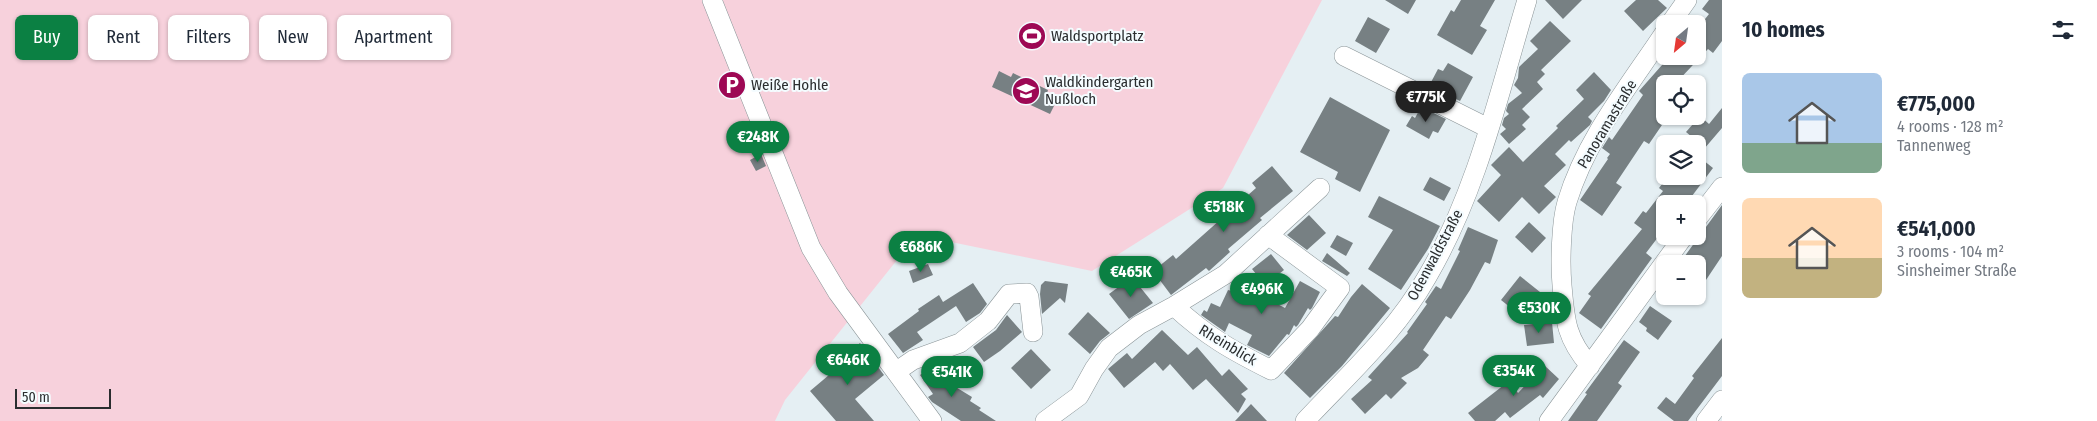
<!DOCTYPE html>
<meta charset="utf-8">
<style>
body{margin:0;font-family:"Fira Sans Condensed",sans-serif;background:#f6f6f7;color:#1f2937;height:100vh;display:flex;flex-direction:column;font-size:19px;white-space:nowrap}
*{box-sizing:border-box;margin:0}
p{font-size:16px;color:#747a83}
.icon{flex:none;width:28px;height:28px;fill:none;stroke:currentColor;stroke-width:2;stroke-linecap:round;stroke-linejoin:round}
.map{position:relative;flex:1;overflow:hidden}
.panel{display:flex;flex-direction:column;background:#fff;width:375px}
.panel>*{flex:none}
.banner{position:absolute;left:15px;top:15px;width:475px;height:45px;display:flex;gap:10px}
.needle{width:32px;rotate:209deg}
.controls{position:absolute;left:1656px;top:15px;display:grid;gap:10px}
.controls a{display:grid;place-items:center;width:50px;height:50px;border-radius:8px;background:#fff;box-shadow:0 1px 4px #0004;font-size:25px}
.scale{position:absolute;left:15px;bottom:12px;width:96px;box-sizing:border-box;padding-left:5px;border:2px solid #2a2d2f;border-top:0;font-size:14px;line-height:18px;white-space:nowrap;color:#2a2d2f;-webkit-text-stroke:4px #f4fcff;paint-order:stroke}
.price{position:absolute;translate:-50% -42px;padding:0 11px;border-radius:18px;background:#0b8043;color:#fff;font-size:16px;line-height:32px;filter:drop-shadow(0 1px 2px #0008)}
.price::after{content:'';position:absolute;left:50%;top:30px;width:15px;height:11px;margin-left:-8px;background:inherit;clip-path:polygon(0 0,100% 0,50% 100%)}
.price.selected{background:#222;color:#fff}
ul{padding:0;list-style:none}
li{display:flex;align-items:center;gap:15px;height:125px;padding:0 20px}
li span{display:grid;place-items:center;flex:none;width:140px;height:100px;border-radius:8px;color:#555}
li>.icon{margin-inline-start:auto}
span .icon{width:60px;height:60px;fill:#fffc;stroke-width:1}
li b{font-size:21px}
h2{display:flex;justify-content:space-between;align-items:center;height:60px;padding:0 20px;font-size:21px}
.chip{padding:0 18px;border-radius:8px;background:#fff;box-shadow:0 1px 4px #0004;font-size:18px;line-height:45px}
.chip.selected{background:#0b8043;color:#fff}
main{display:flex;flex:1;min-height:0}
.map>svg:first-child{display:block}
.green{fill:#f7d1dc}
.building{fill:#778083}
.lines{fill:none;stroke-linecap:round;stroke-linejoin:round}
.minor-casing{stroke:#8a9497;stroke-width:20}
.minor{stroke:#fff;stroke-width:19}
.labels{text-anchor:middle;stroke-width:4;stroke-linejoin:round;paint-order:stroke}
.poi-label{font-size:15px;fill:#2a2d2f;stroke:#f4fcff;text-anchor:start}
.street-label{font-size:15px;fill:#2a2d2f;stroke:#f4fcff}
</style>
<main>
<div class="map">
<svg width="1722" height="421" viewBox="0 0 1722 421">
<rect width="100%" height="100%" fill="#e5eff3"/>
<path class="green" d="M0 0H1322L1223 188 1092 271 917 235 785 400 775 421H0Z"/>
<path class="building" d="M1385 0H1416L1408 14Z
M1461 0H1495L1480 26 1487 30 1472 55 1437 35 1451 10 1454 12Z
M1545 0H1582L1563 19Z
M1636 0H1658L1667 8 1643 31 1624 11Z
M1709 0H1722V41L1713 53 1708 49 1675 84H1665V111L1657 121 1662 125 1649 144 1644 141 1616 183 1622 187 1602 216 1580 200 1608 159 1607 158 1610 154 1602 148 1609 137 1612 140 1643 95 1639 91 1670 56H1698V28L1709 14 1702 9Z
M1368 17 1390 29 1376 53 1355 41Z
M1550 21 1571 41 1541 70 1545 74 1537 82 1543 89 1522 109 1530 117 1522 125 1526 129 1509 144 1500 134 1506 129 1502 125 1504 118 1509 114 1506 111 1508 104 1522 93 1514 85 1518 78 1519 67 1538 49 1530 41Z
M1448 63 1473 77 1460 101 1429 86 1438 69 1443 71Z
M999 71 1011 77 1013 73 1048 90 1047 93 1058 98 1050 114 992 87Z
M1594 72 1611 90 1604 101 1588 117 1592 121 1590 125 1571 142 1569 140 1555 154 1566 165 1544 186 1556 197 1539 214 1522 197 1499 222 1477 201 1501 175 1491 165 1509 147 1523 162 1558 128 1556 126 1584 99 1576 90Z
M1330 97 1390 130 1360 192 1335 179 1338 172 1300 152Z
M1421 107 1446 119 1438 133 1433 131 1429 139 1406 126 1412 116 1415 118Z
M1722 108V128L1698 156V142L1686 132 1700 116 1709 124Z
M761 154 766 166 756 171 750 160Z
M1698 156 1713 168 1686 204H1665V228L1646 253 1652 258 1601 329 1579 313 1591 296 1588 294 1642 229 1634 223 1643 211 1646 213 1663 191 1659 188 1668 176H1698Z
M1272 166 1293 191 1260 218 1262 220 1228 249 1230 252 1209 271 1206 268 1171 295 1153 271 1173 255 1176 259 1256 188 1252 183Z
M1430 177 1451 188 1444 201 1423 190Z
M1379 196 1440 226 1428 249 1401 290 1368 269 1393 230 1368 217Z
M1722 205V256L1698 292V264H1679Z
M1309 215 1326 233 1307 250 1287 235Z
M1529 222 1546 238 1532 253 1515 237Z
M1468 227 1498 240 1490 264 1485 262 1470 290 1451 319 1446 316 1423 350 1429 355 1418 368 1401 378 1407 383 1391 399 1386 394 1365 414 1351 399 1372 380 1368 377 1408 333 1407 332 1427 304 1425 302 1436 286 1441 289 1460 251 1458 250Z
M1337 235 1353 243 1346 256 1330 247Z
M1327 253 1350 273 1347 276 1322 261Z
M1271 254 1284 270 1265 285 1252 269Z
M928 264 933 275 913 283 909 271Z
M1520 276 1540 292 1521 316 1501 300Z
M1132 277 1153 303 1129 319 1109 294Z
M1045 281 1068 284 1065 303 1060 298 1042 314 1040 294 1041 285Z
M1300 281 1320 292 1312 308 1310 310 1308 308 1298 325 1296 327 1294 325 1289 335 1287 334 1269 356 1247 345 1252 335 1229 323 1225 332 1201 315 1204 310 1207 312 1211 303 1220 307 1228 290 1232 291 1237 282 1285 308Z
M973 283 987 304 980 313 966 322 956 306 917 332 923 340 903 353 888 334 919 311 918 309 939 295 943 302Z
M1362 284 1390 308 1342 366 1310 398 1284 373 1335 316 1338 317 1351 297Z
M1650 306 1672 321 1658 340 1646 331 1647 328 1639 322Z
M1088 312 1110 333 1100 341 1090 354 1068 334Z
M1007 315 1022 332 1000 351 984 362 973 347 996 330Z
M1552 322 1554 343 1527 346 1524 325Z
M1162 330 1188 355 1197 347 1222 376 1229 369 1248 389 1241 394 1246 399 1238 413 1206 379 1193 390 1170 364 1163 371 1155 362 1124 388 1108 369 1127 353 1132 359Z
M1722 338V376L1688 421H1674L1657 408 1666 397 1675 404 1694 378 1692 376Z
M1624 340 1640 352 1618 383 1622 386 1597 421H1568L1587 394 1585 393Z
M860 343 884 375 855 399 874 421H836L810 391 842 364 839 361Z
M1031 349 1051 370 1031 389 1011 368Z
M936 364 949 383 972 397 970 401 981 408 979 410 996 421H961L932 402 928 397 933 394 920 375Z
M1544 365 1559 379 1543 398 1540 395 1510 418 1505 412 1495 421H1475L1468 413 1509 381 1518 393Z
M1251 404 1267 421H1235Z"/>
<g class="lines">
<defs>
<path id="minor" d="M712 0 811 248 838 293 932 421
M1670 24 1687 0
M1344 56 1488 128
M1698 218 1722 187
M1174 306C1206 336 1233 351 1271 370L1310 329 1340 288 1268 235
M1590 366C1566 338 1565 321 1562 285 1560 264 1561 222 1567 202 1586 139 1629 86 1665 32
M897 371 913 360 960 343 988 321 1009 294 1027 293 1029 297 1033 332
M1045 421 1079 396 1094 369 1109 348 1139 325 1174 306 1226 274 1320 188
M1305 421C1348 375 1396 332 1427 277 1477 192 1499 93 1527 0
M1549 421 1684 236
M1706 421 1722 400"/>
</defs>
<use href="#minor" class="minor-casing"/>
<use href="#minor" class="minor"/>
</g>
<defs>
<symbol id="stadium-disc" viewBox="-11 -11 22 22"><circle r="9.5" fill="#9d0854" stroke="#f4fcff"/><path d="M0-5a6.5 5 0 1 0 0 10a6.5 5 0 1 0 0-10ZM-3.5-1.8h7v3.6h-7Z" fill="#fff"/></symbol>
<symbol id="parking-disc" viewBox="-11 -11 22 22"><circle r="9.5" fill="#9d0854" stroke="#f4fcff"/><path d="M-3.5-5.5H1a3.5 3.5 0 0 1 0 7H-1V5.5H-3.5ZM-1-3.4V-.6H.8a1.4 1.4 0 0 0 0-2.8Z" fill="#fff"/></symbol>
<symbol id="school-disc" viewBox="-11 -11 22 22"><circle r="9.5" fill="#9d0854" stroke="#f4fcff"/><path d="M0-5L7-2L0 1L-7-2ZM-4 1L0 2.5L4 1V4Q0 6-4 4Z" fill="#fff"/></symbol>
</defs>
<g fill-rule="evenodd">
<use href="#stadium-disc" x="1016" y="20" width="32" height="32"/>
<use href="#parking-disc" x="716" y="69" width="32" height="32"/>
<use href="#school-disc" x="1010" y="75" width="32" height="32"/>
</g>
<g class="labels">
<g class="poi-label">
<text x="1051" y="41">Waldsportplatz</text>
<text x="1045" y="87">Waldkindergarten<tspan x="1045" dy="17">Nußloch</tspan></text>
<text x="751" y="90">Weiße Hohle</text>
</g>
<g class="street-label">
<text transform="translate(1607 124) rotate(-59)" y="5">Panoramastraße</text>
<text transform="translate(1435 255) rotate(-62)" y="5">Odenwaldstraße</text>
<text transform="translate(1228 345) rotate(31)" y="5">Rheinblick</text>
</g>
</g>
</svg>
<div class="controls">
<a><svg class="needle" viewBox="-14 -14 28 28"><path d="M0-13l5 13h-10z" fill="#e53935"/><path d="M0 13l5-13h-10z" fill="#747a83"/></svg></a>
<a><svg class="icon" aria-label="locate" viewBox="0 0 24 24"><circle cx="12" cy="12" r="6"/><path d="M12 2v4M12 18v4M2 12h4M18 12h4"/></svg></a>
<a><svg class="icon" aria-label="layers" viewBox="0 0 24 24"><path d="M12 4l9 5-9 5-9-5zM3 14l9 5 9-5"/></svg></a>
<a>+</a>
<a>−</a>
</div>
<div class="scale">50 m</div>
<b class="price selected" style="left:1426px;top:123px">€775K</b>
<b class="price" style="left:758px;top:163px">€248K</b>
<b class="price" style="left:1224px;top:233px">€518K</b>
<b class="price" style="left:921px;top:273px">€686K</b>
<b class="price" style="left:1131px;top:298px">€465K</b>
<b class="price" style="left:1262px;top:315px">€496K</b>
<b class="price" style="left:1539px;top:334px">€530K</b>
<b class="price" style="left:848px;top:386px">€646K</b>
<b class="price" style="left:1514px;top:397px">€354K</b>
<b class="price" style="left:952px;top:398px">€541K</b>
<div class="banner">
<a class="chip selected">Buy</a>
<a class="chip">Rent</a>
<a class="chip">Filters</a>
<a class="chip">New</a>
<a class="chip">Apartment</a>
</div>
</div>
<section class="panel">
<h2>10 homes<svg class="icon" aria-label="filters" viewBox="0 0 24 24"><path d="M4 7h16M4 17h16"/><circle cx="9" cy="7" r="2"/><circle cx="15" cy="17" r="2"/></svg></h2>
<ul>
<li><span style="background:linear-gradient(#a9c7e8 70%,#7fa58c 0)"><svg class="icon" aria-label="home" viewBox="0 0 24 24"><path d="M3 11l9-7 9 7M6 9v11h12V9"/></svg></span><div><b>€775,000</b><p>4 rooms · 128 m²</p><p>Tannenweg</p></div></li>
<li><span style="background:linear-gradient(#ffd9b3 60%,#c2b280 0)"><svg class="icon" aria-label="home" viewBox="0 0 24 24"><path d="M3 11l9-7 9 7M6 9v11h12V9"/></svg></span><div><b>€541,000</b><p>3 rooms · 104 m²</p><p>Sinsheimer Straße</p></div></li>
</ul>
</section>
</main>
